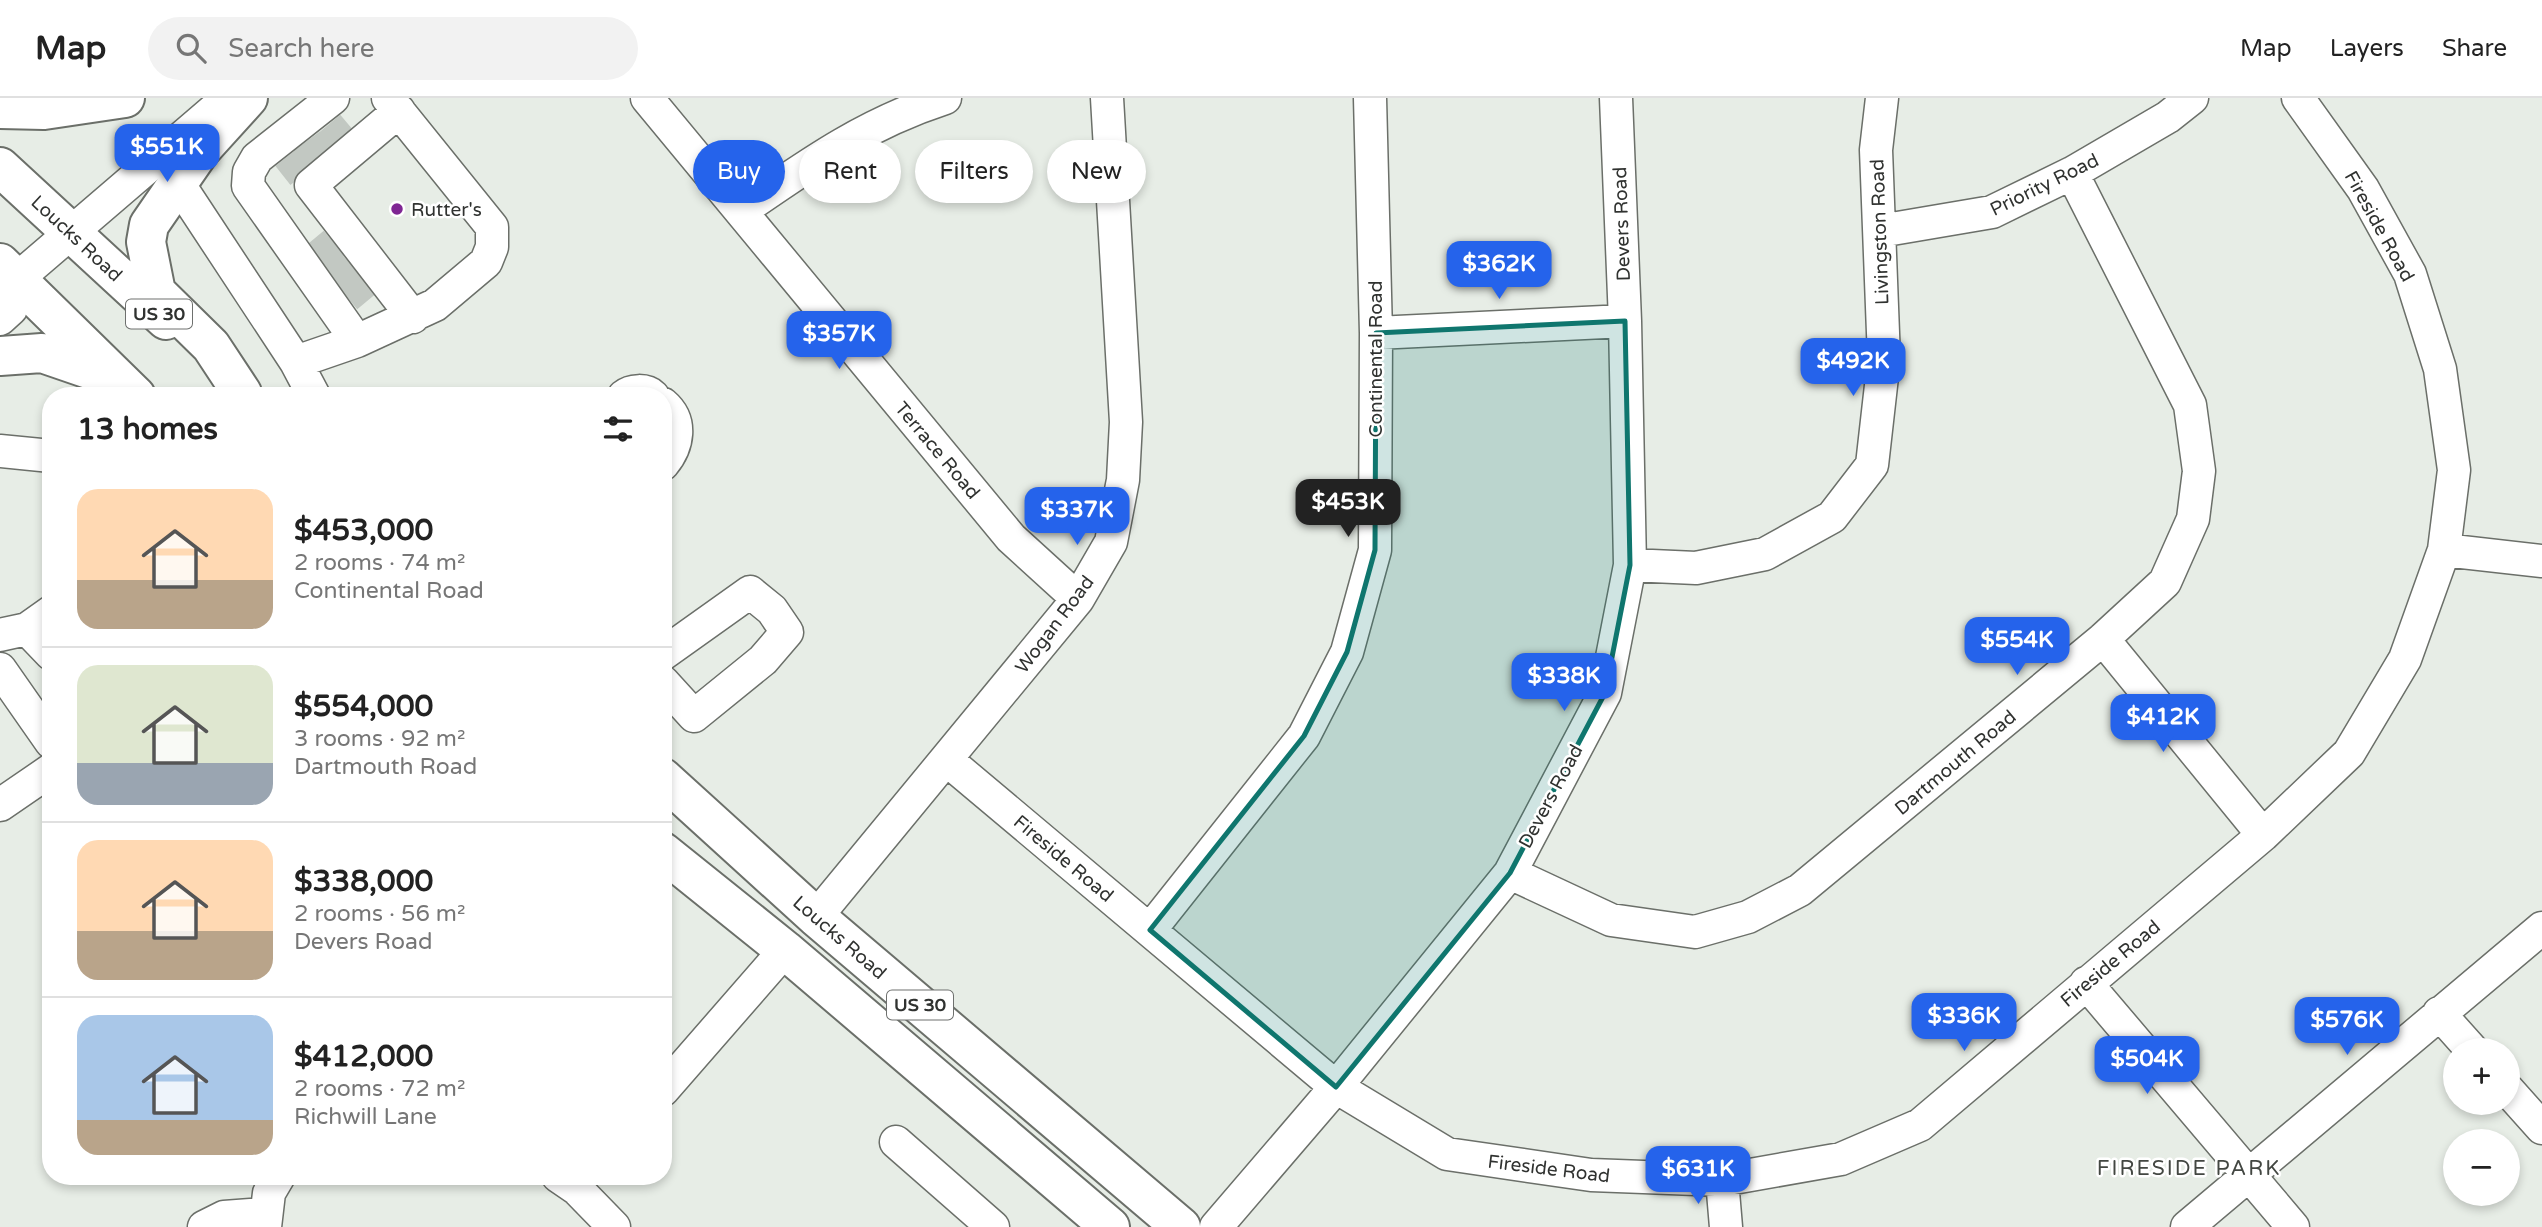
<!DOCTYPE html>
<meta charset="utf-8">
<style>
body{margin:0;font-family:"Varela Round",sans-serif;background:#f2f2f2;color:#222;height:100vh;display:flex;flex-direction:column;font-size:26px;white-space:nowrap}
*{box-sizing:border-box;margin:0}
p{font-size:23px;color:#767676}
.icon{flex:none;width:38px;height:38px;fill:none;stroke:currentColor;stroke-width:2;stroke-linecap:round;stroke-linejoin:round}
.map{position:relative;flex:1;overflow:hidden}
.drawer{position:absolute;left:42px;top:289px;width:630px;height:798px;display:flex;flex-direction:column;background:#fff;border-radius:28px;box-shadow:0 4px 10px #0003}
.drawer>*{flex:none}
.banner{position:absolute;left:693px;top:42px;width:665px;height:63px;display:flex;gap:14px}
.controls{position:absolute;left:2443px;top:940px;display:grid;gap:14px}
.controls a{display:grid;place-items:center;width:77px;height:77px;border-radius:50%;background:#fff;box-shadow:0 4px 10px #0003;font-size:35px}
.price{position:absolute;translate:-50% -60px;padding:0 16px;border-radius:14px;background:#2563eb;color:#fff;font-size:23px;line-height:46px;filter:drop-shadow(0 2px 4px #0008)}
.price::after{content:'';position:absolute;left:50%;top:42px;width:21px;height:16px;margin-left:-10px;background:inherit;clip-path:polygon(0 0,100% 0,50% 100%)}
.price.on{background:#222;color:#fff}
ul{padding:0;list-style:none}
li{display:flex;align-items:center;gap:21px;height:175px;padding:0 35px}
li+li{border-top:2px solid #e0e0e0}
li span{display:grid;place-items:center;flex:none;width:196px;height:140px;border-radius:21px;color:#555}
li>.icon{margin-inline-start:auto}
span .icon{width:84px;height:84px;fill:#fffc;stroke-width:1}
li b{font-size:30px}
h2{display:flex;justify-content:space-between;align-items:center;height:84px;padding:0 35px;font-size:30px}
.tag{padding:0 24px;border-radius:32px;background:#fff;box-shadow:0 4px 10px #0003;font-size:24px;line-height:63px}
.tag.on{background:#2563eb;color:#fff}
header{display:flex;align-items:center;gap:42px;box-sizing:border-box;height:98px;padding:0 35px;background:#fff;border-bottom:2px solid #e0e0e0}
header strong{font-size:33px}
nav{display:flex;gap:38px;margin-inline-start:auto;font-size:24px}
.search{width:490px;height:63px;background:#f2f2f2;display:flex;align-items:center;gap:18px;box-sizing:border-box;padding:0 24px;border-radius:38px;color:#767676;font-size:26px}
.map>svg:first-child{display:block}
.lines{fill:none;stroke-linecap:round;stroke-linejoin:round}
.minor-tunnel{stroke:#c2c8c2;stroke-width:32;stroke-dasharray:32 16;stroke-linecap:butt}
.minor-casing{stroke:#6b6f69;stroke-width:35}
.highway-casing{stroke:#6b6f69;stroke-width:42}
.minor{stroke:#fff;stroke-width:32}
.highway{stroke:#fff;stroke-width:38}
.marked{fill:#0f766e;fill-opacity:0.2;stroke:#0f766e;stroke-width:5;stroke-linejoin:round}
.poi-dot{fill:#7f2693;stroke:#fff;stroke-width:2.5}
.labels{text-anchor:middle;stroke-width:5;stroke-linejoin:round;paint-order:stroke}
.shield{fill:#fff;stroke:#6e706e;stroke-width:2}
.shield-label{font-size:18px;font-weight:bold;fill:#303230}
.street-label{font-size:19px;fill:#303230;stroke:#fff}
.poi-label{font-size:19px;fill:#303230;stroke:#fff;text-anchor:start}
.neighbourhood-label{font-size:21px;letter-spacing:2px;fill:#434742;stroke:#fff}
</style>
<header>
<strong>Map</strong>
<div class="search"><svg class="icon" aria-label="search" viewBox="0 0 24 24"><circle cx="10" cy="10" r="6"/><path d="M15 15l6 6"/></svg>Search here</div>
<nav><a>Map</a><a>Layers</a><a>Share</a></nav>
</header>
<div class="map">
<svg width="2542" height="1129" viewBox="0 0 2542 1129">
<rect width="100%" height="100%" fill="#e7ede6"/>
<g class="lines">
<path class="minor-tunnel" d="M328 27 349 52
M307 43 322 63
M288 58 303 77
M316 160 334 145
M333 181 350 165
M347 199 365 184"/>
<defs>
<path id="minor" d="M333 0 257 60 249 74 248 88 357 243
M647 0 1011 440 1078 501
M399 13 311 87 413 219
M178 85 296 264 314 298
M741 113C809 66 865 26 945 0
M1880 133 1992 114 2072 75 2168 19 2192 0
M0 183 17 181 228 0
M0 221 11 211 17 181
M1376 235 1625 223
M296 264 357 243 435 207 486 164 492 149V129L388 0
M624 298C631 292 646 291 653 298
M663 306C683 323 678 348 663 366
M0 353 51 358
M2444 452 2542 463
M1630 467 1696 470 1765 456 1832 419 1872 367 1884 261 1876 52 1882 0
M27 531 51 514
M0 537 27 531 51 556
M2103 541 2263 737
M663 556 750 494 772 512 787 534 763 562 694 618 663 584
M0 571 51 644
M947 662 1336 989 1447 1056 1591 1077 1722 1082 1841 1061 1920 1027 2263 737 2349 655 2405 561 2444 452 2454 372 2440 271 2410 176 2363 91 2298 0
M0 707 51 672
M1510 775 1611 822 1695 834 1748 819 1800 792 2103 541 2165 484 2193 421 2199 373 2190 307 2072 75
M816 819 1078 501 1111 444 1123 382 1126 324 1107 0
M1150 832 1304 638 1347 554 1375 452 1376 235 1370 0
M2086 885 2293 1129
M2439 915 2472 952
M663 992 785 852
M2508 992 2542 1030
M896 1044 993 1129
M558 1078 577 1091 614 1129
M1722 1082 1726 1129
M204 1129 224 1119 265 1116
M265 1129 269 1095 279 1078
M1216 1129 1336 989 1510 775 1605 595 1630 467 1625 223 1616 0
M2187 1129 2542 830"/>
<path id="highway" d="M0 11 44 12 125 0
M0 69 166 222
M0 165 136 298
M0 258 42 255 106 277
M242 295 211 248 156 194 146 144 149 127 200 53 248 0
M663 680 816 819 1181 1129
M663 754 785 852 1110 1129"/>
</defs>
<use href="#minor" class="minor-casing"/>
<use href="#highway" class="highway-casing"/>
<use href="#minor" class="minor"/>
<use href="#highway" class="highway"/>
</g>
<path class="marked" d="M1625 223 1630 467 1605 595 1510 775 1336 989 1150 832 1304 638 1347 554 1375 452 1376 235Z"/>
<circle class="poi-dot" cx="397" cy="111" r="7"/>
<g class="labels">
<g class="shield">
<rect x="126" y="201.5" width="66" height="29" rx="5"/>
<rect x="887" y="892.5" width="66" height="29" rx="5"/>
</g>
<g class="shield-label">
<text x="159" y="222">US 30</text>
<text x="920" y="913">US 30</text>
</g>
<g class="street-label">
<text transform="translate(2044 86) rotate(-26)" y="7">Priority Road</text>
<text transform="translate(1621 126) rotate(-92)" y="7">Devers Road</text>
<text transform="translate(2380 128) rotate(61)" y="7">Fireside Road</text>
<text transform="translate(1879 134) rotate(-92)" y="7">Livingston Road</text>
<text transform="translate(77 140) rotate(43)" y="7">Loucks Road</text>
<text transform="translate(1375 261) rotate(-90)" y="7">Continental Road</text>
<text transform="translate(938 352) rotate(50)" y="7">Terrace Road</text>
<text transform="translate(1054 526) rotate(-53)" y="7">Wogan Road</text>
<text transform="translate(1955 664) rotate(-40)" y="7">Dartmouth Road</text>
<text transform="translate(1550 698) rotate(-62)" y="7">Devers Road</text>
<text transform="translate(1064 760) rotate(40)" y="7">Fireside Road</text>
<text transform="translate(840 839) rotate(41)" y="7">Loucks Road</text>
<text transform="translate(2110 865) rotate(-40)" y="7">Fireside Road</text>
<text transform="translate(1549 1070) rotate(7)" y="7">Fireside Road</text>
</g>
<g class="poi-label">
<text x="411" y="118">Rutter's</text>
</g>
<g class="neighbourhood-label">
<text x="2189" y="1077">FIRESIDE PARK</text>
</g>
</g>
</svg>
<div class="controls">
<a>+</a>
<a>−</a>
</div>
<b class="price" style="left:167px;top:86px">$551K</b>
<b class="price" style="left:1499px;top:203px">$362K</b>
<b class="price" style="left:839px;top:273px">$357K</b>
<b class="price" style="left:1853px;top:300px">$492K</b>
<b class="price on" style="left:1348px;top:441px">$453K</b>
<b class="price" style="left:1077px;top:449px">$337K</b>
<b class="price" style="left:2017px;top:579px">$554K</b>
<b class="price" style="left:1564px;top:615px">$338K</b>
<b class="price" style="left:2163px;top:656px">$412K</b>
<b class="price" style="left:1964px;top:955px">$336K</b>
<b class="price" style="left:2347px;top:959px">$576K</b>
<b class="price" style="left:2147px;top:998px">$504K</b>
<b class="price" style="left:1698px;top:1108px">$631K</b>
<div class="banner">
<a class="tag on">Buy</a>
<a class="tag">Rent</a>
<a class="tag">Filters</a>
<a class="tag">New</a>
</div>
<section class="drawer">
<h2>13 homes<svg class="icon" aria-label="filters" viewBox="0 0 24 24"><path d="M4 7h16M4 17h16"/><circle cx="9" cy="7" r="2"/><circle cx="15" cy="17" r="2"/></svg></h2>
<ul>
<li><span style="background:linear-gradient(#ffd9b3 65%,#b9a48a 0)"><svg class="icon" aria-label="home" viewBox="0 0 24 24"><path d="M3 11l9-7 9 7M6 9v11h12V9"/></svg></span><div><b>$453,000</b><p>2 rooms · 74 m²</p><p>Continental Road</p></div></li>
<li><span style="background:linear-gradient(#dfe7d0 70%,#9aa5b1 0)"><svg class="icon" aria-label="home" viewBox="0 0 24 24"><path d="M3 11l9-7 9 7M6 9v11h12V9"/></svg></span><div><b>$554,000</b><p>3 rooms · 92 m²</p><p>Dartmouth Road</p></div></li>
<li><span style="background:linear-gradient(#ffd9b3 65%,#b9a48a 0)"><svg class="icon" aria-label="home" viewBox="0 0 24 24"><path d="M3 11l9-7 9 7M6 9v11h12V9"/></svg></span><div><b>$338,000</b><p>2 rooms · 56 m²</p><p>Devers Road</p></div></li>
<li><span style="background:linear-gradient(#a9c7e8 75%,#b9a48a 0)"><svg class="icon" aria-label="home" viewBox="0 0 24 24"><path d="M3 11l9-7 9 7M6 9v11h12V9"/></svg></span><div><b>$412,000</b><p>2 rooms · 72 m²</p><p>Richwill Lane</p></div></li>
</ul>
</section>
</div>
